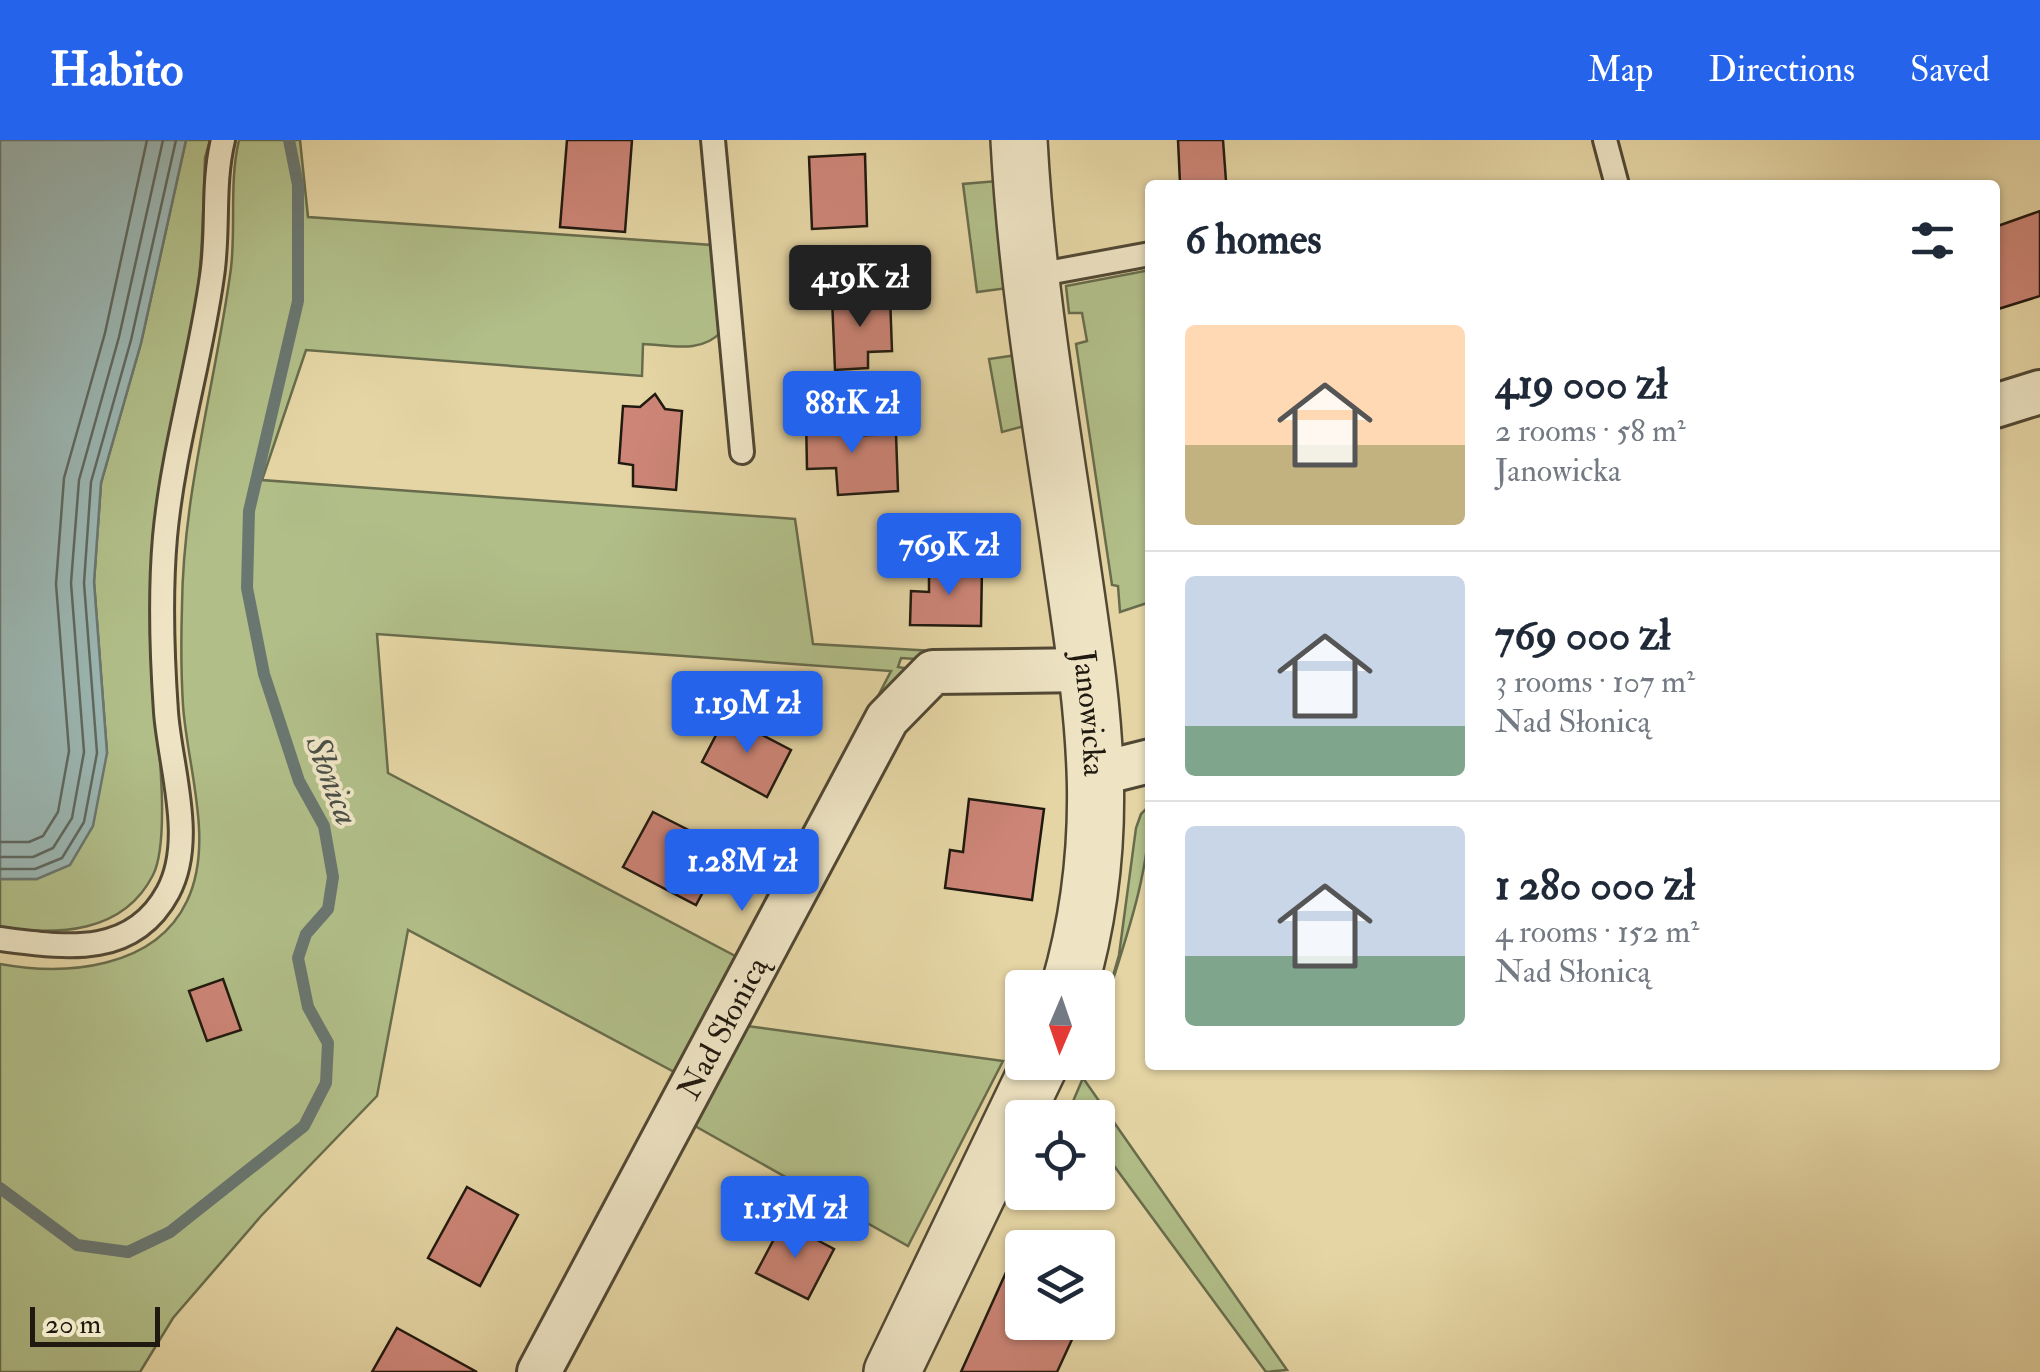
<!DOCTYPE html>
<meta charset="utf-8">
<style>
body{margin:0;font-family:"IM FELL Double Pica",serif;background:#f2f2f3;color:#1f2937;height:100vh;display:flex;flex-direction:column;font-size:38px;white-space:nowrap}
*{box-sizing:border-box;margin:0}
p{font-size:32px;color:#747a83}
.icon{flex:none;width:55px;height:55px;fill:none;stroke:currentColor;stroke-width:2;stroke-linecap:round;stroke-linejoin:round}
.map{position:relative;flex:1;overflow:hidden}
.panel{position:absolute;left:1145px;top:40px;width:855px;height:890px;display:flex;flex-direction:column;background:#fff;border-radius:10px;box-shadow:0 2px 8px #0004}
.panel>*{flex:none}
.needle{width:65px;rotate:182deg}
.buttons{position:absolute;left:1005px;top:830px;display:grid;gap:20px}
.buttons a{display:grid;place-items:center;width:110px;height:110px;border-radius:10px;background:#fff;box-shadow:0 2px 8px #0004;font-size:50px}
.scale{position:absolute;left:30px;bottom:25px;width:130px;box-sizing:border-box;padding-left:10px;border:5px solid #20190f;border-top:0;font-size:28px;line-height:35px;white-space:nowrap;color:#20190f;-webkit-text-stroke:8px #eee4c4;paint-order:stroke}
.price{position:absolute;translate:-50% -85px;padding:0 22px;border-radius:10px;background:#2563eb;color:#fff;font-size:32px;line-height:65px;filter:drop-shadow(0 2px 5px #0008)}
.price::after{content:'';position:absolute;left:50%;top:60px;width:30px;height:22px;margin-left:-15px;background:inherit;clip-path:polygon(0 0,100% 0,50% 100%)}
.price.current{background:#222;color:#fff}
ul{padding:0;list-style:none}
li{display:flex;align-items:center;gap:30px;height:250px;padding:0 40px}
li+li{border-top:2px solid #e0e1e3}
li span{display:grid;place-items:center;flex:none;width:280px;height:200px;border-radius:10px;color:#555}
li>.icon{margin-inline-start:auto}
span .icon{width:120px;height:120px;fill:#fffc;stroke-width:1}
li b{font-size:42px}
h2{display:flex;justify-content:space-between;align-items:center;height:120px;padding:0 40px;font-size:42px}
header{display:flex;align-items:center;gap:60px;box-sizing:border-box;height:140px;padding:0 50px;background:#2563eb;color:#fff}
header strong{font-size:48px}
nav{display:flex;gap:55px;margin-inline-start:auto;font-size:35px}
.map>svg:first-child{display:block}
.green{fill:#b1be88;stroke:#686c4c;stroke-width:2.5}
.water{fill:#9bb6b2;stroke:#6a7771;stroke-width:2.5}
.lines{fill:none;stroke-linecap:round;stroke-linejoin:round}
.shore{stroke:#5e6860;stroke-width:2.5}
.stream{stroke:#6a7771;stroke-width:12}
.building{fill:#cd8577;stroke:#20190f;stroke-width:2.5}
.service-casing{stroke:#514834;stroke-width:28}
.minor-casing{stroke:#514834;stroke-width:48}
.tertiary-casing{stroke:#514834;stroke-width:60}
.service{stroke:#eee4c4;stroke-width:22}
.minor{stroke:#eee4c4;stroke-width:42}
.tertiary{stroke:#eee4c4;stroke-width:55}
.labels{text-anchor:middle;stroke-width:8;stroke-linejoin:round;paint-order:stroke}
.street-label{font-size:32px;fill:#20190f;stroke:#eee4c4}
.water-label{font-size:35px;font-style:italic;fill:#4b5048;stroke:#eee4c4}
</style>
<header>
<strong>Habito</strong>
<nav><a>Map</a><a>Directions</a><a>Saved</a></nav>
</header>
<div class="map">
<svg width="2040" height="1232" viewBox="0 0 2040 1232">
<rect width="100%" height="100%" fill="#e5d5a4"/>
<filter id="stains"><feTurbulence type="fractalNoise" baseFrequency=".002" numOctaves="4"/><feColorMatrix values="0 0 0 0 .2 0 0 0 0 .09 0 0 0 0 .02 0 0 0 .5 -.17"/></filter>
<radialGradient id="worn" r=".72"><stop offset=".6" stop-color="#630" stop-opacity="0"/><stop offset="1" stop-color="#630" stop-opacity=".3"/></radialGradient>
<path class="green" d="M186 0H210L205 18C203 79 202 139 191 200 173 297 151 386 150 485 150 541 175 692 153 735 123 794 58 795 0 788V739H37L107 613 94 442 101 343 141 203Z
M239 0H300L308 77 712 105 721 192C701 214 670 205 643 204L642 236 306 210 262 340 795 379 813 504 1041 517 949 521 901 518 898 527 923 531 852 606 891 531 377 494 388 633 739 818 525 1232H517L676 933 408 790 377 956 261 1076 173 1178 140 1232H0V824C66 836 155 829 187 761 215 702 187 627 183 565 181 533 181 499 182 466 183 352 216 241 231 128 236 86 229 42 239 0Z
M997 41 1008 148 977 152 963 44Z
M1150 130V462L1120 472 1118 446 1112 445 1076 204 1087 201 1082 173H1069L1066 146Z
M1017 215 1028 285 1002 292 989 219Z
M1150 665C1150 741 1119 816 1098 888L1119 815 1136 688 1141 674Z
M747 886 1003 921 908 1106 695 986Z
M1082 923H1087L1083 938 1287 1230 1266 1232 1098 1004V978L1078 977 1075 974 1072 977H1059L1071 966 1083 938 1078 933Z"/>
<path class="water" d="M0 0H186L141 203 101 343 94 442 107 613 93 686 70 725 37 739H0Z"/>
<g class="lines">
<path class="shore" d="M0 702H29L43 696 58 672 69 611 56 444 64 338 105 193 147 0
M0 717H33L53 708 72 678 84 612 71 443 79 340 119 197 163 0
M0 729H35L62 718 84 682 97 613 84 443 91 342 131 200 176 0"/>
<path class="stream" d="M0 1048 77 1105 128 1112 170 1092 304 986 326 943 328 903 308 867 298 818 306 794 328 769 333 737 324 686 299 641 264 534 247 448 249 371 298 161V45L289 0"/>
</g>
<path class="building" d="M567 0H632L625 92 560 87Z
M1178 0H1223L1226 41 1180 43Z
M865 14 867 86 812 89 809 17Z
M2040 71V156L1995 170V87Z
M890 156 892 211 868 212V228L835 230 832 158Z
M655 254 665 269 682 271 676 350 633 346V325L619 323 623 266 640 267Z
M844 276 846 296 896 294 898 351 838 355 836 328 807 329 806 277Z
M929 427H982L981 486 910 485 911 451 929 452Z
M726 576 791 610 767 657 702 622Z
M969 659 1044 669 1032 760 945 748 950 710 963 712Z
M653 672 726 709 696 765 623 727Z
M223 839 241 890 207 901 189 851Z
M467 1047 518 1075 480 1146 428 1118Z
M783 1082 834 1109 808 1159 756 1133Z
M1022 1097V1182H1080L1057 1232H961Z
M397 1188 477 1232H372Z"/>
<g class="lines">
<defs>
<path id="service" d="M713 0 742 312
M1605 0 1617 45
M1031 136 1150 114
M0 799C64 807 132 819 168 752 196 700 170 627 166 572 162 515 160 454 165 397 173 309 200 223 212 136 219 91 212 45 223 0"/>
<g id="minor">
<path d="M1995 266 2040 252"/>
<path d="M1098 634 1150 621"/>
<path id="s1" d="M539 1232 887 579 933 532 1087 530"/>
</g>
<g id="tertiary">
<path id="s2" d="M1019 0C1026 134 1048 266 1068 398 1091 559 1116 687 1069 848"/>
<path d="M892 1232 1041 922"/>
</g>
</defs>
<use href="#service" class="service-casing"/>
<use href="#minor" class="minor-casing"/>
<use href="#tertiary" class="tertiary-casing"/>
<use href="#service" class="service"/>
<use href="#minor" class="minor"/>
<use href="#tertiary" class="tertiary"/>
</g>
<g class="labels">
<g class="street-label">
<text dy="11" stroke="none"><textPath href="#s2" startOffset="578">Janowicka</textPath></text>
<text dy="11" stroke="none"><textPath href="#s1" startOffset="390">Nad Słonicą</textPath></text>
</g>
<g class="water-label">
<text transform="translate(333 640) rotate(69)" y="12">Słonica</text>
</g>
</g>
<rect width="100%" height="100%" filter="url(#stains)"/>
<rect width="100%" height="100%" fill="url(#worn)"/>
</svg>
<div class="buttons">
<a><svg class="needle" viewBox="-14 -14 28 28"><path d="M0-13l5 13h-10z" fill="#e53935"/><path d="M0 13l5-13h-10z" fill="#747a83"/></svg></a>
<a><svg class="icon" aria-label="locate" viewBox="0 0 24 24"><circle cx="12" cy="12" r="6"/><path d="M12 2v4M12 18v4M2 12h4M18 12h4"/></svg></a>
<a><svg class="icon" aria-label="layers" viewBox="0 0 24 24"><path d="M12 4l9 5-9 5-9-5zM3 14l9 5 9-5"/></svg></a>
</div>
<div class="scale">20 m</div>
<b class="price current" style="left:860px;top:190px">419K zł</b>
<b class="price" style="left:852px;top:316px">881K zł</b>
<b class="price" style="left:949px;top:458px">769K zł</b>
<b class="price" style="left:747px;top:616px">1.19M zł</b>
<b class="price" style="left:742px;top:774px">1.28M zł</b>
<b class="price" style="left:795px;top:1121px">1.15M zł</b>
<section class="panel">
<h2>6 homes<svg class="icon" aria-label="filters" viewBox="0 0 24 24"><path d="M4 7h16M4 17h16"/><circle cx="9" cy="7" r="2"/><circle cx="15" cy="17" r="2"/></svg></h2>
<ul>
<li><span style="background:linear-gradient(#ffd9b3 60%,#c2b280 0)"><svg class="icon" aria-label="home" viewBox="0 0 24 24"><path d="M3 11l9-7 9 7M6 9v11h12V9"/></svg></span><div><b>419 000 zł</b><p>2 rooms · 58 m²</p><p>Janowicka</p></div></li>
<li><span style="background:linear-gradient(#c9d6e8 75%,#7fa58c 0)"><svg class="icon" aria-label="home" viewBox="0 0 24 24"><path d="M3 11l9-7 9 7M6 9v11h12V9"/></svg></span><div><b>769 000 zł</b><p>3 rooms · 107 m²</p><p>Nad Słonicą</p></div></li>
<li><span style="background:linear-gradient(#c9d6e8 65%,#7fa58c 0)"><svg class="icon" aria-label="home" viewBox="0 0 24 24"><path d="M3 11l9-7 9 7M6 9v11h12V9"/></svg></span><div><b>1 280 000 zł</b><p>4 rooms · 152 m²</p><p>Nad Słonicą</p></div></li>
</ul>
</section>
</div>
